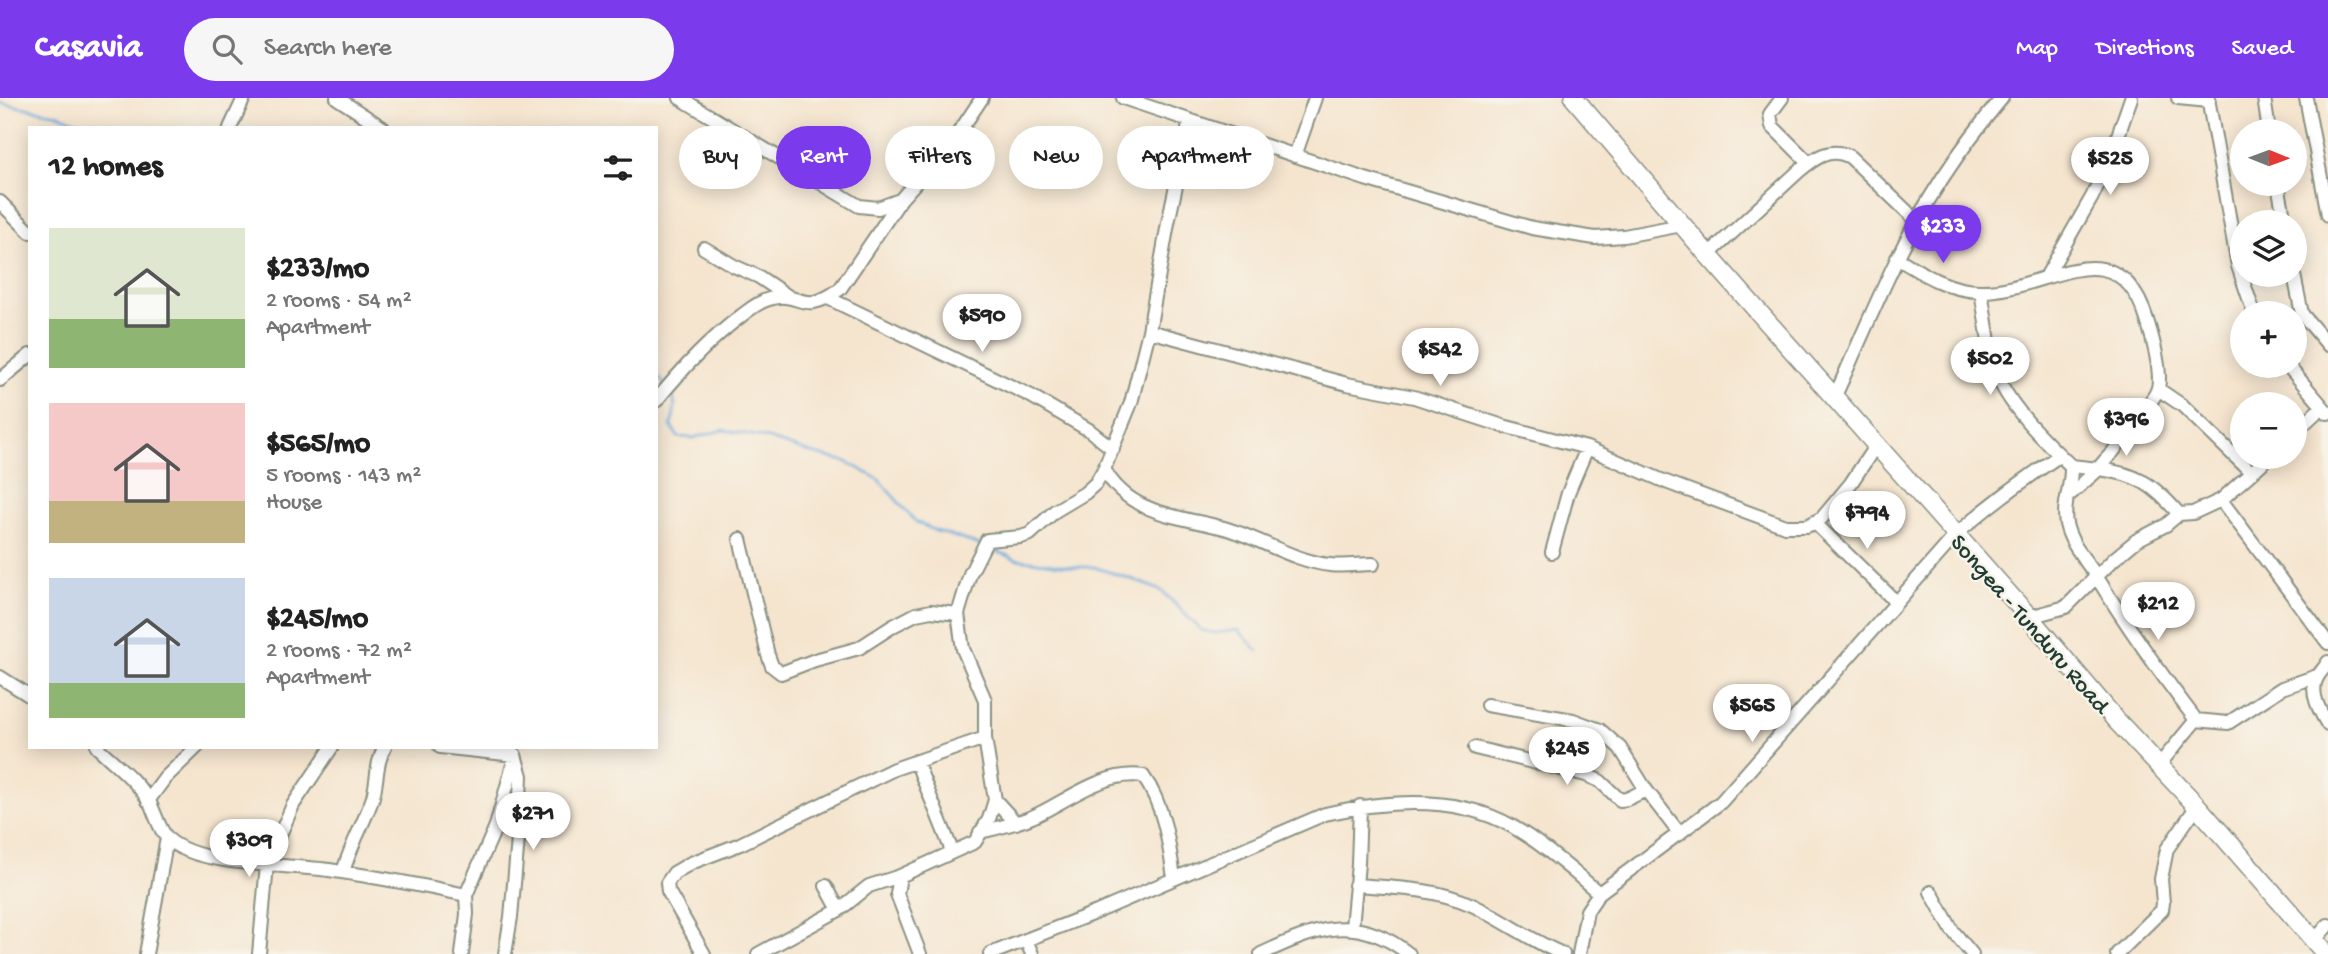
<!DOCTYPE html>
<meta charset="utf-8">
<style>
body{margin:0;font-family:"Gochi Hand",sans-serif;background:#f6f6f6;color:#222;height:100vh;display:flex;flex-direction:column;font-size:26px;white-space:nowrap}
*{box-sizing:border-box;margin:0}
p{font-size:23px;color:#767676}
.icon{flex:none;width:38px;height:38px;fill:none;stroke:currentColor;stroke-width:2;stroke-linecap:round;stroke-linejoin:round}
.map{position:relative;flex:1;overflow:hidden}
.side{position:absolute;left:28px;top:28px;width:630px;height:623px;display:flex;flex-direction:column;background:#fff;border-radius:0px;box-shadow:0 4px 18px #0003}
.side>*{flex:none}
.guide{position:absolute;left:679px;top:28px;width:665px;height:63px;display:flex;gap:14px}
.needle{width:46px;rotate:91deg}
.tools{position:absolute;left:2230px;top:21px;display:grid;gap:14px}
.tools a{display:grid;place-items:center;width:77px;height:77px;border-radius:50%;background:#fff;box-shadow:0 4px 18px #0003;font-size:35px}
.price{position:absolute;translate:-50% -60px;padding:0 16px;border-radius:24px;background:#fff;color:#222;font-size:23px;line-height:46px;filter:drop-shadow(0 2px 4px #0008)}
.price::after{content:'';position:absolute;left:50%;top:42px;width:21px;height:16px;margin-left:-10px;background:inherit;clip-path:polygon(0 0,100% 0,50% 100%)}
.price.selected{background:#7c3aed;color:#fff}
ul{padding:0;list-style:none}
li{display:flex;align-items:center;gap:21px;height:175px;padding:0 21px}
li span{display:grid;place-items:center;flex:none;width:196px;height:140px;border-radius:0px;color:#555}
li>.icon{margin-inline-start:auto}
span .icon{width:84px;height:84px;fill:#fffc;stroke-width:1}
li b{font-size:30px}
h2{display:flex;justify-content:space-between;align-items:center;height:84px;padding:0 21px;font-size:30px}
.tag{padding:0 24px;border-radius:32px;background:#fff;box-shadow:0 4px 18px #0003;font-size:24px;line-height:63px}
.tag.selected{background:#7c3aed;color:#fff}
header{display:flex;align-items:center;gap:42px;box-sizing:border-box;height:98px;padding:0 35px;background:#7c3aed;color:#fff}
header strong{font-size:33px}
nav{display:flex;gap:38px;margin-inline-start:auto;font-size:24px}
.search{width:490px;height:63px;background:#f6f6f6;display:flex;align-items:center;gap:18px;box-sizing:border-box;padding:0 24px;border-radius:38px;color:#767676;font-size:26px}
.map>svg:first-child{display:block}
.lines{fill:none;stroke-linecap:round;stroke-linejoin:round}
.stream{stroke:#6aa9dd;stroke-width:2.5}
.minor-casing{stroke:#8a9182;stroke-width:16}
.highway-casing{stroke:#8a9182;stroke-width:21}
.minor{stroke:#fff;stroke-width:12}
.highway{stroke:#fff;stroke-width:18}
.labels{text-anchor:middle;stroke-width:5;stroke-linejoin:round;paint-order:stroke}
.street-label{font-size:24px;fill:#1f3d34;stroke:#f7f3e8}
</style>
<header>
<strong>Casavia</strong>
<div class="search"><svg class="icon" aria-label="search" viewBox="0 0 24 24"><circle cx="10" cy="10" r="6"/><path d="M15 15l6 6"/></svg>Search here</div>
<nav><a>Map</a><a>Directions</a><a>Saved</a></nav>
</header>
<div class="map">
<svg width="2328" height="856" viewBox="0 0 2328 856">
<rect width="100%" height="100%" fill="#f7f3e8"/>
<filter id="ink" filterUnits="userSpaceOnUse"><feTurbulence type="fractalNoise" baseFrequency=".0143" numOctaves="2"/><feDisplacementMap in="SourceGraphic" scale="14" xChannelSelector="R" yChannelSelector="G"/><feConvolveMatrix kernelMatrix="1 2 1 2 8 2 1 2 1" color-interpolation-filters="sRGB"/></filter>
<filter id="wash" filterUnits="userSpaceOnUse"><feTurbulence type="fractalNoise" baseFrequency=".00686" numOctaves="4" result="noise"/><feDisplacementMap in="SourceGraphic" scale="28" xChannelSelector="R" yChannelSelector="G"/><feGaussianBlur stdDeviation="1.57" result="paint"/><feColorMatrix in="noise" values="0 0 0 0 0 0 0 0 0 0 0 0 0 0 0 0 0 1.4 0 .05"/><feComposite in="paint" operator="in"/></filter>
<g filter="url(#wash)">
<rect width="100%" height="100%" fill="#f5e5cf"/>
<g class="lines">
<path class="stream" d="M0 5 58 16 91 30
M656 276 665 287
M669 292C678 302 674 317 671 328L678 339 693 340 723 332 762 339 812 355 847 364 878 381 916 424 936 433 980 447
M986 449 1016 461 1075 469H1094L1134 482 1162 493 1201 532 1215 535 1238 532 1258 553"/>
</g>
</g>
<g filter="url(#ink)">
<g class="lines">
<defs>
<path id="minor" d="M337 0 383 30
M680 0 859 108 878 110 900 102
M1123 0 1365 81 1532 130 1595 140 1624 138 1682 127
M1782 0 1770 16 1772 28 1809 65
M2178 0 2209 3
M2208 0 2238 168 2254 215
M2264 0 2269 33
M2306 0 2328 117
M1190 22 1168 125 1149 233 1347 286 1414 299 1503 328 1587 350 1666 384 1785 428H1807L1822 420 1851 385 1876 347
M230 30 244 0
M1295 58 1315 0
M2278 86 2285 124
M0 104 30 134
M704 150 734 168 759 179 789 199
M1708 157 1799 73C1815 60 1830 48 1850 59L1917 123
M1897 160C1923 176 1949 193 1980 193 2045 195 2116 124 2147 222 2152 238 2162 274 2158 290 2155 302 2143 311 2136 320 2127 330 2121 344 2112 355 2107 361 2102 364 2099 371L2071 368C2046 344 2011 311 1998 279 1989 257 1986 219 1981 194
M2294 177 2302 216 2328 247
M2046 179 2092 99 2111 58 2131 0
M828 200 1031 298 1089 332 1113 351
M2288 268 2328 315
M0 282 30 257
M2158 291 2183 308 2251 374
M1835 298C1856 252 1875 206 1897 161 1924 104 1961 49 2002 0
M656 303C682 271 708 243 741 218 749 212 758 204 769 201 801 191 801 220 840 191L901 101 956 39 982 0
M2294 335 2322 309
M2071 368C2072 388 2062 407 2066 426 2071 448 2087 463 2098 481 2128 530 2161 576 2196 622
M1104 371C1129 417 1179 418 1224 430 1260 440 1293 463 1330 467 1344 469 1359 466 1373 466
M2067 399 2099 371C2138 376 2154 387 2179 416
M2221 402 2328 545
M1815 425 1896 504
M740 441 768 557 772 568 781 575 815 562 859 550 893 528 916 516 931 513 958 516
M1552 454 1568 395 1587 350
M2029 519 2066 509 2114 461 2137 442 2166 427 2179 416 2193 415 2221 402 2269 359
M2328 564C2325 570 2321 573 2318 578 2308 593 2320 614 2328 627
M0 579 30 598
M1487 607 1573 622 1600 632 1620 650 1646 692 1680 736
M97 649C115 666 136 682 149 703 155 714 159 732 168 741 198 769 289 766 329 772 376 779 421 787 466 797
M440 649 515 657 521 678 518 741 511 819 505 856
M1475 650 1586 677 1600 683 1620 702 1627 701 1646 692
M916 663 952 753
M2159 667 2196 622 2228 625 2282 590 2317 578
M995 702 1016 725
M148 703 165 680 197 649
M980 734C997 730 1015 726 1032 719 1066 704 1103 672 1143 678 1164 707 1169 745 1174 780
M343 774C350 749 363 727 372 702 378 685 375 665 385 649
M900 778 975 744 989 721 995 702 985 640V602L963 551 958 516 970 476 987 442 1021 439 1030 436 1055 413 1085 395 1096 385 1104 371 1131 305 1149 233
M1355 787C1395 790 1435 790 1472 807 1504 822 1531 843 1563 856
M826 788 839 812
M1931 794 1952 832 1972 856
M1352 829 1358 766 1360 708
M1026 842 1032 856
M2314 843 2328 827
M146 856 167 740
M259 856 267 766 293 707 332 649
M462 856 467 816 466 797 496 728 515 659
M704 856 668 793 667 785 674 775 691 765 740 746 894 671 985 640
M758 856 839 812 869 788 900 778 897 796 920 856
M990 856 1097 814 1325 716C1391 701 1465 696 1523 735 1550 752 1575 775 1599 795
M1261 856C1317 830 1356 814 1409 856
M1579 856 1587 813 1599 795 1721 704 1955 438C1988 407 2023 383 2060 357
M2117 856 2162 812 2163 805 2161 781 2167 751 2197 708"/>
<path id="highway" d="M1574 0 1708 157 2029 519 2115 621 2197 708 2326 856"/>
</defs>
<use href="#minor" class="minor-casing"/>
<use href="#highway" class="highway-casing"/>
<use href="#minor" class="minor"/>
<use href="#highway" class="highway"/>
</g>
</g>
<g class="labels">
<g class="street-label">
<text transform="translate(2031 525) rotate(49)" y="8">Songea - Tunduru Road</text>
</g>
</g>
</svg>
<div class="tools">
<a><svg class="needle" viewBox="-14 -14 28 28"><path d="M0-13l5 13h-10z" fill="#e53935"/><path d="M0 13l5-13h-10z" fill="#767676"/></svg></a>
<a><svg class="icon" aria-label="layers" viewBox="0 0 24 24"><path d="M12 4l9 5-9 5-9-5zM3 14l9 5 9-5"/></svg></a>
<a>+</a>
<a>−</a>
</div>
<b class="price" style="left:2110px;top:99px">$525</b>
<b class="price selected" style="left:1943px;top:167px">$233</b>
<b class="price" style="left:982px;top:256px">$590</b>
<b class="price" style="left:1440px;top:290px">$542</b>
<b class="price" style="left:1990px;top:299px">$502</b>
<b class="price" style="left:2126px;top:360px">$396</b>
<b class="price" style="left:1867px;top:453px">$794</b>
<b class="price" style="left:2158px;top:544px">$212</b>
<b class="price" style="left:1752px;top:646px">$565</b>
<b class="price" style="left:1567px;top:689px">$245</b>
<b class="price" style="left:533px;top:754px">$271</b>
<b class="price" style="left:249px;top:781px">$309</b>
<div class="guide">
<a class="tag">Buy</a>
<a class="tag selected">Rent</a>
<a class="tag">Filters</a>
<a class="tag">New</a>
<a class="tag">Apartment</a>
</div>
<section class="side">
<h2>12 homes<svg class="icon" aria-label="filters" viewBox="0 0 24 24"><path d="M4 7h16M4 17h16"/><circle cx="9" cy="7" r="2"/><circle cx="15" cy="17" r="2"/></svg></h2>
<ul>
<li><span style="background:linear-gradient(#dfe7d0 65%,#8fb573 0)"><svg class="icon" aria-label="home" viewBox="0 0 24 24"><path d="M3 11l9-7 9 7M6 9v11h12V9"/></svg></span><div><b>$233/mo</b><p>2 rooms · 54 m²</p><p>Apartment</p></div></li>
<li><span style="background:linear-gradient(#f6c9c9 70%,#c2b280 0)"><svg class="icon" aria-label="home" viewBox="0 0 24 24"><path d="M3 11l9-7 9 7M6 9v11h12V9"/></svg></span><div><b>$565/mo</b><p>5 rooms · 143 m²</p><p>House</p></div></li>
<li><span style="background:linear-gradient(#c9d6e8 75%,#8fb573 0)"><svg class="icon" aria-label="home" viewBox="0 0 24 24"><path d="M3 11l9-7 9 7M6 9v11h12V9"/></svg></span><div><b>$245/mo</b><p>2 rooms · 72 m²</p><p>Apartment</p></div></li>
</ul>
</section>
</div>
